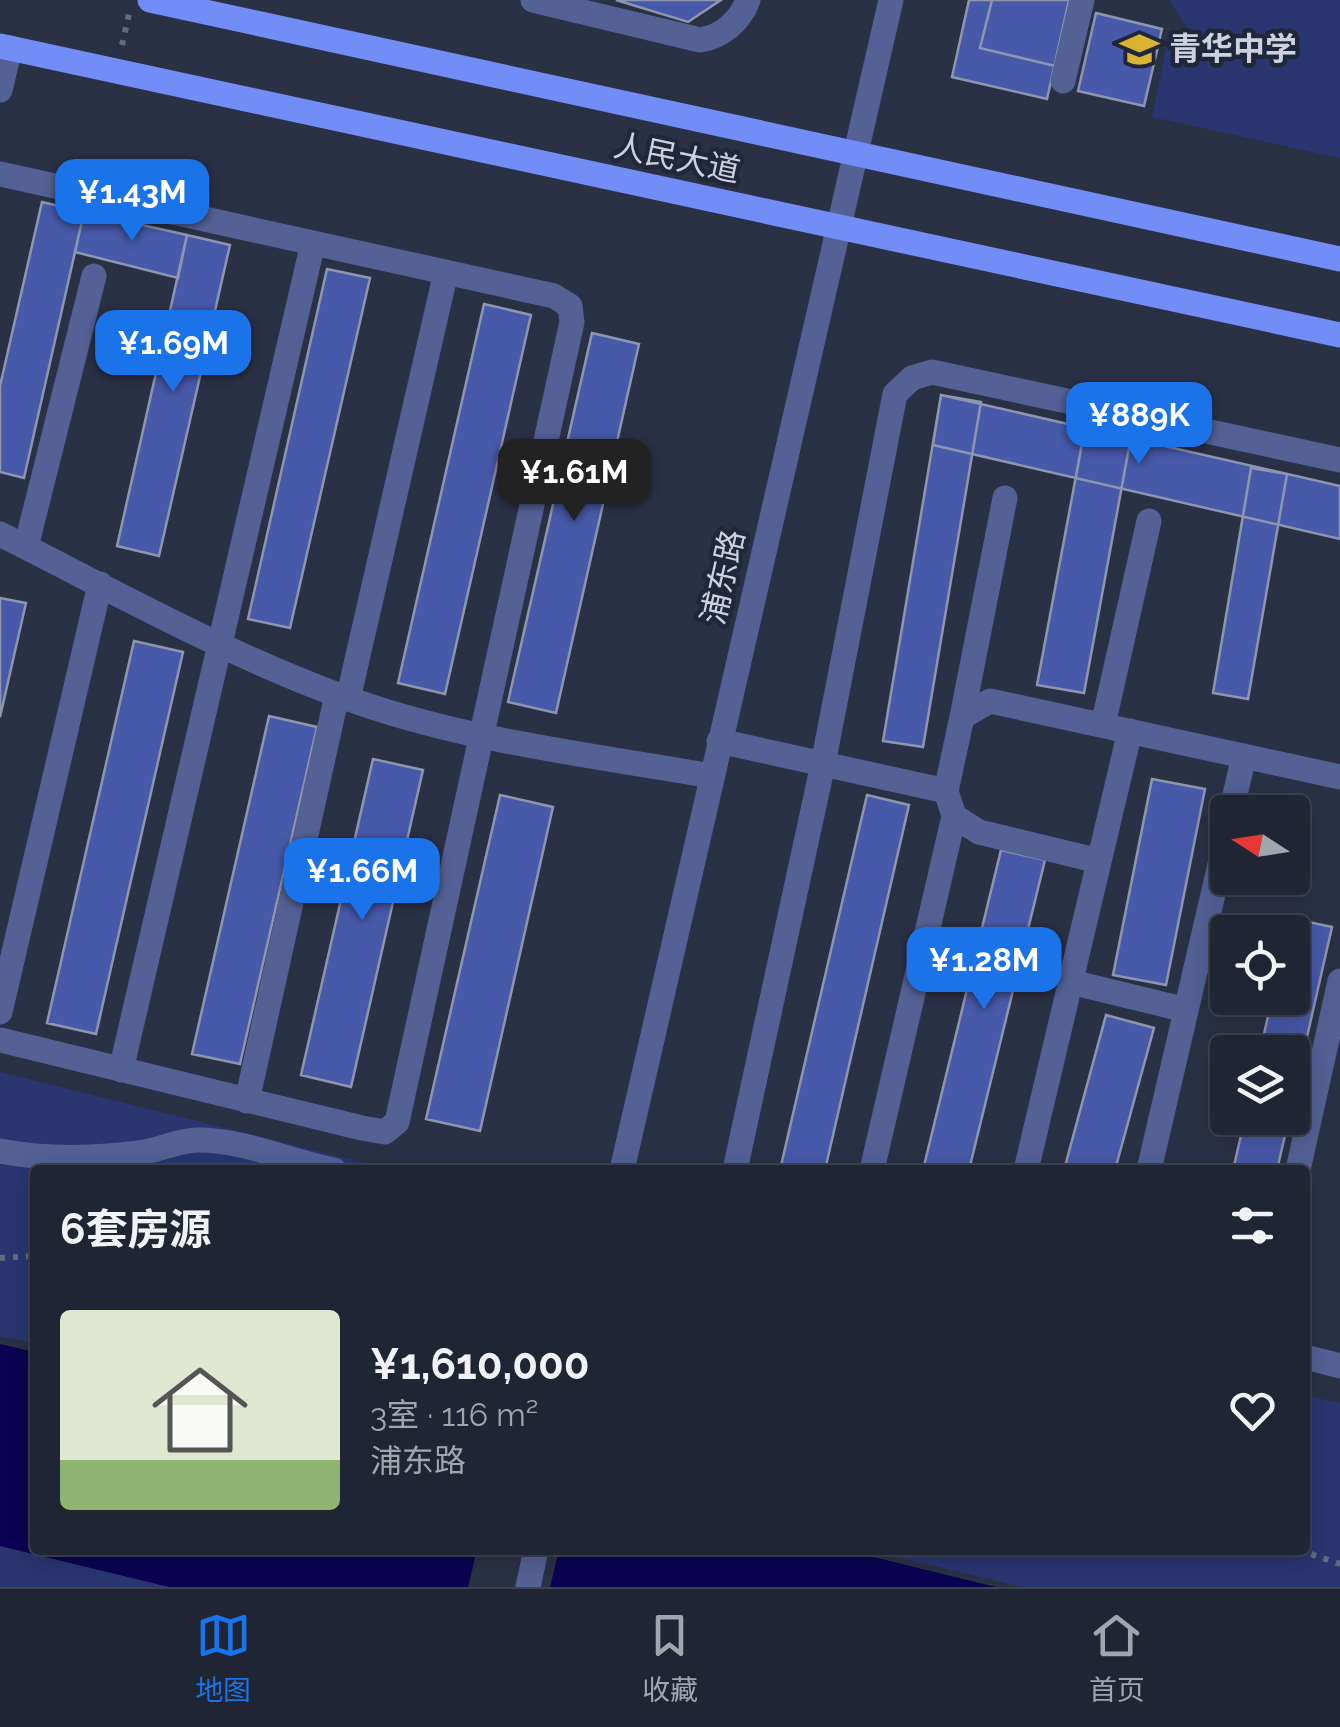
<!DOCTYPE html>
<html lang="zh">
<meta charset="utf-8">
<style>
body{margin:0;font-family:Raleway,"Noto Sans SC",sans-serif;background:#2d3140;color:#f1f3f6;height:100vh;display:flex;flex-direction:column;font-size:38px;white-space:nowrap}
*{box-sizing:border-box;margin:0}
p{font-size:32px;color:#a2a5ac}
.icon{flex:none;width:55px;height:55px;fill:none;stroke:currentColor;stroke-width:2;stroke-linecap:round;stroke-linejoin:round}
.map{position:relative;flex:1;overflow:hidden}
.panel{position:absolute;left:30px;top:1165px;width:1280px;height:390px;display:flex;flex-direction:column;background:#202534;border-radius:10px;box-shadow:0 5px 25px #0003,0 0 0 2px #3d424f}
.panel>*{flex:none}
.needle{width:65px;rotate:282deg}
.tools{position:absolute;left:1210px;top:795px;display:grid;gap:20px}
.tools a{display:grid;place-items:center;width:100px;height:100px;border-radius:10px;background:#202534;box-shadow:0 5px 25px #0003,0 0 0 2px #3d424f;font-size:50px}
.price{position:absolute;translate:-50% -85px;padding:0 22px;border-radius:20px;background:#1a73e8;color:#fff;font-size:32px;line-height:65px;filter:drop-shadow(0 2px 5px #0008)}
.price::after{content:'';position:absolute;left:50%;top:60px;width:30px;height:22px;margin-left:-15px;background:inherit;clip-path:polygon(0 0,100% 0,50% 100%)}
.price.on{background:#222;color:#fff}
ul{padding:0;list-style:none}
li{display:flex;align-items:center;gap:30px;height:250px;padding:0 30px}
li span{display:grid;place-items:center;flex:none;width:280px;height:200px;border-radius:10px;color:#555}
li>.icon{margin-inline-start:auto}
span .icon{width:120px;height:120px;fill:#fffc;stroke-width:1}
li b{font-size:42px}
h2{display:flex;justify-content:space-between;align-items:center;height:120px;padding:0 30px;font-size:42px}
.tab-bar{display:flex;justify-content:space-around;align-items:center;height:140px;border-top:2px solid #3d424f;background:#202534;font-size:28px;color:#a2a5ac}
.tab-bar a{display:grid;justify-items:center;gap:5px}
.tab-bar .on{color:#1a73e8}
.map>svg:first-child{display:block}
.green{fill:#293670}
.water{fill:#0b0351}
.pier{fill:#2b3145}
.building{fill:#4759a9;stroke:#8e96af;stroke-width:2.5}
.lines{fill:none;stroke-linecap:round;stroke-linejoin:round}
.path{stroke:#656b7c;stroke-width:6;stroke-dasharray:5 8;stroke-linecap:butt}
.minor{stroke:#536195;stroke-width:25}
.major{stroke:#738df7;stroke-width:25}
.labels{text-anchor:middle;stroke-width:9;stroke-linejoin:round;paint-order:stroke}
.poi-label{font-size:32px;font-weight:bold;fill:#cdd1de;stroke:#21273a;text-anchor:start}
.street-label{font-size:32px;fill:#cdd1de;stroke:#21273a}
</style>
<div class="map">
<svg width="1340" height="1587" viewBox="0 0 1340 1587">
<rect width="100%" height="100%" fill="#2b3145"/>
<path class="green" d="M1169 0H1340V158L1152 117 1168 38 1198 44Z
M0 1072 394 1170H35V1344L0 1336Z
M1305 1395 1340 1403V1587H1022L868 1550H1305Z
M0 1540 191 1587H0Z"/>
<path class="water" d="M0 1344 35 1352V1550H845L996 1587H169L0 1546Z"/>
<path class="pier" d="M477 1550H559L550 1587H468Z"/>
<path class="building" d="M616 0H721L688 22Z
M969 0H1069L1047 99 952 77Z
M992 0H1069L1055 66 980 48Z
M1096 13 1162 29 1144 106 1078 91Z
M42 202 84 212 24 478 0 472V386Z
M84 212 187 235 178 278 75 252Z
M187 235 230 245 159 556 117 546Z
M327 269 370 278 290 628 248 619Z
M484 304 531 315 445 694 398 683Z
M592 333 639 344 556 713 508 702Z
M941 395 981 402 923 747 883 741Z
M941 395 1340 486V539L933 445Z
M1084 433 1130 442 1084 693 1037 685Z
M1251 468 1287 474 1248 699 1213 693Z
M0 598 26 603 0 717Z
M134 641 183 652 96 1034 47 1023Z
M269 716 317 727 240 1064 192 1054Z
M373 759 423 770 351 1087 301 1075Z
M1152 779 1205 789 1166 985 1113 975Z
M500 795 553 807 480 1131 426 1119Z
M867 795 909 805 825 1170H780Z
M1001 850 1045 860 969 1170H923Z
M1290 918 1332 927 1292 1103V1052H1260L1272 998H1292V932H1287Z
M1106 1015 1154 1028 1115 1170H1064Z
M1245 1118H1289L1277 1170H1233Z"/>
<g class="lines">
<path class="path" d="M122 45 129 14
M0 1258 35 1256
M1299 1550 1340 1564"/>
<path class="minor" d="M533 0 700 40C722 37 740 21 748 0
M1063 81 1082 0
M0 90 10 48
M0 174 554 296 570 306 572 322 397 1122 385 1132 362 1128 0 1040
M0 534C111 590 222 652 338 695 457 740 586 754 711 776
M26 547 94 276
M348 699 446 272
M962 717 1005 498
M1103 725 1149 521
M719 741 946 791
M1231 812 1244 756
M1099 861 979 832 954 816 946 791 962 717 990 701 1340 777
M1071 982 1186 1010
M0 1012 100 584
M121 1070 313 243
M247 1101 337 695
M0 1151C47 1160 91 1159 138 1153 158 1151 178 1140 198 1140 244 1140 289 1161 334 1170
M622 1170 891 0
M735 1170 823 764 895 394 912 378 932 372 1340 460
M872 1170 954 816
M1026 1170 1130 731
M1149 1170 1228 830
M1298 1170 1340 981
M1305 1357 1340 1366
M528 1587 536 1550"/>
<path class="major" d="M150 0 1340 259
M0 46 1340 335"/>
</g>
<defs>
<symbol id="school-bare" viewBox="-9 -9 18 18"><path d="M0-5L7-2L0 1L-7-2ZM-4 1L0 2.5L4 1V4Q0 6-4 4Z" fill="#d9b334" stroke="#21273a" stroke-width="2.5" paint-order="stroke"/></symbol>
</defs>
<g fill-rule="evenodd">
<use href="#school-bare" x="1112" y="22" width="55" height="55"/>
</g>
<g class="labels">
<g class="poi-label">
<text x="1169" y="60">青华中学</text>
</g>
<g class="street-label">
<text transform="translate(677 158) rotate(12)" y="11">人民大道</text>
<text transform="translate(723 577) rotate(-77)" y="11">浦东路</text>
</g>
</g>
</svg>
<div class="tools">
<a><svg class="needle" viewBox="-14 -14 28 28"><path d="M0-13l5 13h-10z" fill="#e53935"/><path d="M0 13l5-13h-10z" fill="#a2a5ac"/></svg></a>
<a><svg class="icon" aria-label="locate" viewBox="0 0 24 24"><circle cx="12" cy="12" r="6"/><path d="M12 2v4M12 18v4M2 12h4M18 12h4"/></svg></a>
<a><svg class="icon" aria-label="layers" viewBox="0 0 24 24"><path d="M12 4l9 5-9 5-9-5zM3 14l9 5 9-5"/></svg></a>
</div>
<b class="price" style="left:132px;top:244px">¥1.43M</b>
<b class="price" style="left:173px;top:395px">¥1.69M</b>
<b class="price" style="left:1139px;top:467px">¥889K</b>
<b class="price on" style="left:574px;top:524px">¥1.61M</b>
<b class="price" style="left:362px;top:923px">¥1.66M</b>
<b class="price" style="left:984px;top:1012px">¥1.28M</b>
<section class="panel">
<h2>6套房源<svg class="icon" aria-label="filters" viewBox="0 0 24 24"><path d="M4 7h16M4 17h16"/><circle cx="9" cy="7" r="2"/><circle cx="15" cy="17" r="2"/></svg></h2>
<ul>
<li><span style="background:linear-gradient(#dfe7d0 75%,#8fb573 0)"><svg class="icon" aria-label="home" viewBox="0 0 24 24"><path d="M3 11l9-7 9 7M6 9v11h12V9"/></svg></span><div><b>¥1,610,000</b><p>3室 · 116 m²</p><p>浦东路</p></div><svg class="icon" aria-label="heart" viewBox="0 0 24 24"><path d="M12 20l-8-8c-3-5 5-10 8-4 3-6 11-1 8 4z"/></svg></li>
</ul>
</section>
</div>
<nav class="tab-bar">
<a class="on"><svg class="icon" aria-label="map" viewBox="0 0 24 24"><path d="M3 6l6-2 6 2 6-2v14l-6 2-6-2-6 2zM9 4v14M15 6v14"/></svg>地图</a>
<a><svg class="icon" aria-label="saved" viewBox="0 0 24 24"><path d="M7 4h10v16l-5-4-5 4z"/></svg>收藏</a>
<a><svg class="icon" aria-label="home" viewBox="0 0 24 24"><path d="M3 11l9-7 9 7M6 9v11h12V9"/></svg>首页</a>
</nav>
